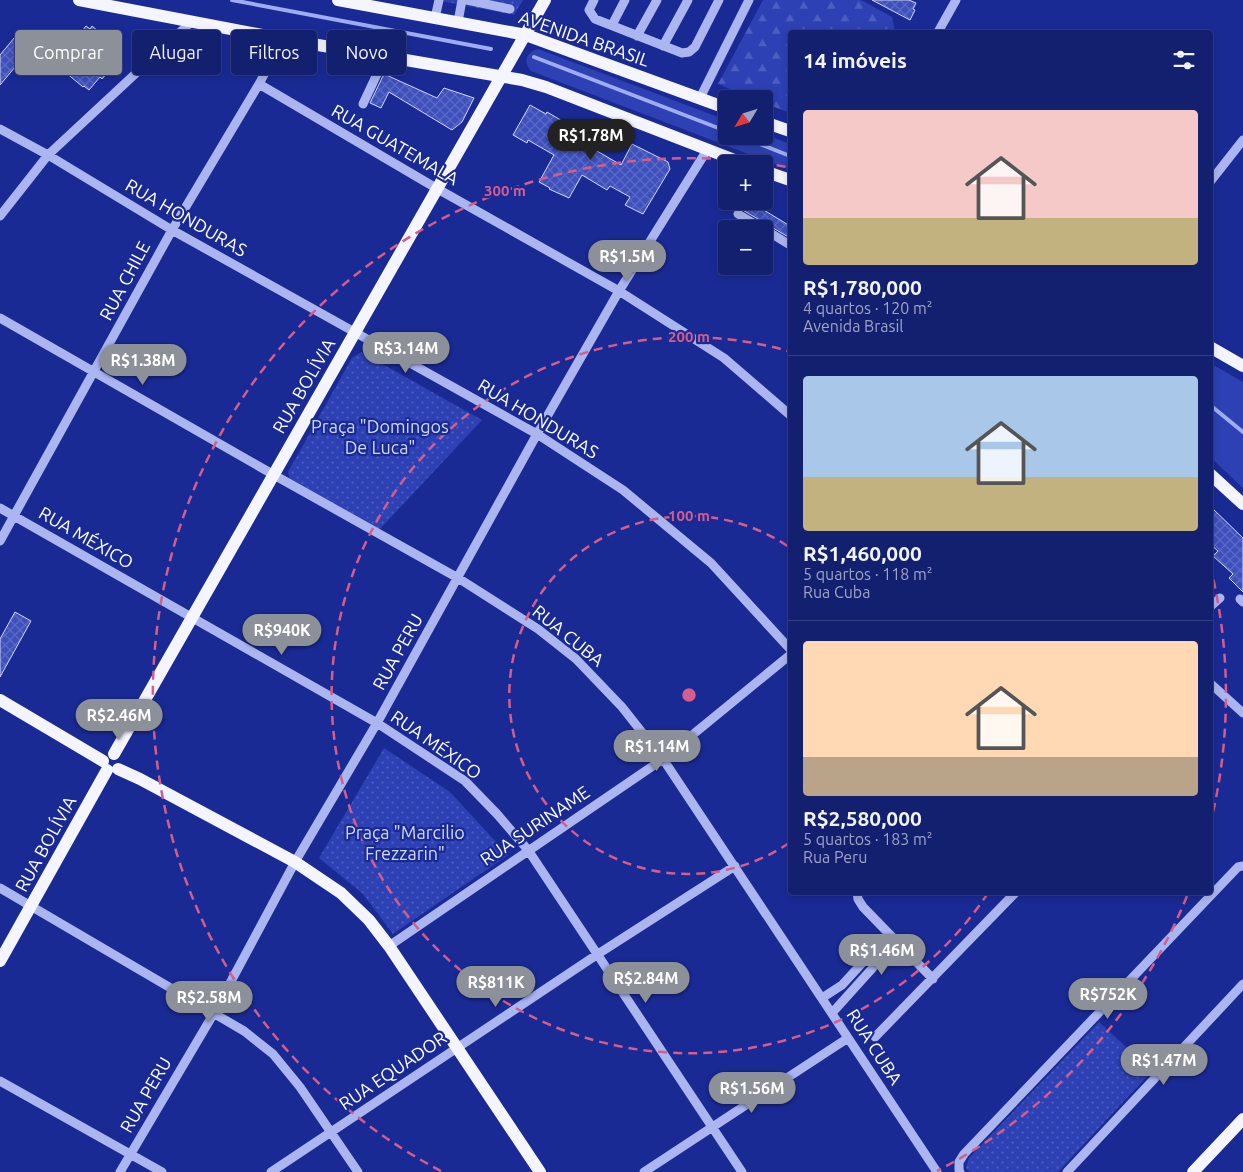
<!DOCTYPE html>
<html lang="pt">
<meta charset="utf-8">
<style>
body{margin:0;font-family:Ubuntu,sans-serif;background:#1c2875;color:#f1f3f6;height:100vh;display:flex;flex-direction:column;font-size:19px;white-space:nowrap}
*{box-sizing:border-box;margin:0}
p{font-size:16px;color:#9da3c3}
.icon{flex:none;width:28px;height:28px;fill:none;stroke:currentColor;stroke-width:2;stroke-linecap:round;stroke-linejoin:round}
.map{position:relative;flex:1;overflow:hidden}
.details{position:absolute;left:788px;top:30px;width:425px;height:865px;display:flex;flex-direction:column;background:#132070;border-radius:5px;box-shadow:0 2px 8px #0003,0 0 0 1px #323e83}
.details>*{flex:none}
.top-card{position:absolute;left:15px;top:30px;width:475px;height:45px;display:flex;gap:10px}
.needle{width:32px;rotate:232deg}
.controls{position:absolute;left:718px;top:90px;display:grid;gap:10px}
.controls a{display:grid;place-items:center;width:55px;height:55px;border-radius:5px;background:#132070;box-shadow:0 2px 8px #0003,0 0 0 1px #323e83;font-size:25px}
.price{position:absolute;translate:-50% -42px;padding:0 11px;border-radius:18px;background:#8c9099;color:#fff;font-size:16px;line-height:32px;filter:drop-shadow(0 1px 2px #0008)}
.price::after{content:'';position:absolute;left:50%;top:30px;width:15px;height:11px;margin-left:-8px;background:inherit;clip-path:polygon(0 0,100% 0,50% 100%)}
.price.current{background:#222;color:#fff}
ul{padding:0;list-style:none}
li{display:grid;align-content:center;gap:10px;height:265px;padding:0 15px}
li+li{border-top:1px solid #323e83}
li span{display:grid;place-items:center;height:155px;border-radius:5px;color:#555}
li>.icon{margin-inline-start:auto}
span .icon{width:90px;height:90px;fill:#fffc;stroke-width:1}
li b{font-size:21px}
h2{display:flex;justify-content:space-between;align-items:center;height:60px;padding:0 15px;font-size:21px}
.chip{padding:0 18px;border-radius:5px;background:#132070;box-shadow:0 2px 8px #0003,0 0 0 1px #323e83;font-size:18px;line-height:45px}
.chip.current{background:#8c9099;color:#fff}
.map>svg:first-child{display:block}
.grass{fill:#2d41b4}
.forest{fill:url(#forest-firs)}
.park{fill:url(#park-dots)}
.lines{fill:none;stroke-linecap:round;stroke-linejoin:round}
.stream{stroke:#9eacf2;stroke-width:4}
.building{fill:url(#building-cross-hatch);stroke:#d2d8fb}
.minor{stroke:#abb5f0;stroke-width:9}
.major{stroke:#f4f5ff;stroke-width:12}
.ring{fill:none;stroke:#d45d8c;stroke-width:2.5;stroke-dasharray:9 6}
.labels{text-anchor:middle;stroke-width:4.5;stroke-linejoin:round;paint-order:stroke}
.street-label{font-size:18px;fill:#fff;stroke:#192a95}
.park-label{font-size:18px;fill:#d2d8fb;stroke:#192a95}
.centre{fill:#d45d8c;stroke:#192a95;stroke-width:2.5}
.ring-label{font-size:15px;text-anchor:middle;font-weight:bold;fill:#d45d8c;stroke:#192a95;stroke-width:4.5;stroke-linejoin:round;paint-order:stroke}
</style>
<div class="map">
<svg width="1243" height="1172" viewBox="0 0 1243 1172">
<defs>
<pattern id="forest-firs" width="22" height="20" patternUnits="userSpaceOnUse" patternTransform="scale(1.25)"><rect width="22" height="20" fill="#2d41b4"/><path d="M5 1l3.5 6h-7zM16 11l3.5 6h-7z" fill="#4c5ebf"/></pattern>
<pattern id="park-dots" width="8" height="8" patternUnits="userSpaceOnUse" patternTransform="scale(1.25)"><rect width="8" height="8" fill="#2d41b4"/><path d="M2 2h.1M6 6h.1" fill="none" stroke="#4c5ebf" stroke-width="1.8" stroke-linecap="round"/></pattern>
<pattern id="building-cross-hatch" width="8" height="8" patternUnits="userSpaceOnUse" patternTransform="scale(1.25)"><rect width="8" height="8" fill="#3e50bc"/><path d="M0 0l8 8M0 8l8-8" fill="none" stroke="#5b6ac6"/></pattern>
</defs>
<rect width="100%" height="100%" fill="#192a95"/>
<path class="grass" d="M538 49 726 120V136H764V134L790 144V170L531 71C523 62 526 52 538 49Z
M1210 363 1243 382V488L1210 457Z"/>
<path class="forest" d="M763 0H861L892 17 895 32H790V113L764 103V99H754L718 84Z"/>
<path class="park" d="M436 0H523L514 15Z
M361 352 482 420 379 530 290 481 288 472 352 358Z
M384 748 450 792 508 855 393 934 363 894 319 858Z
M1099 1022 1152 1071 1058 1172H970L966 1168 969 1158Z"/>
<g class="lines">
<path class="stream" d="M232 0 491 49
M534 57 726 131
M740 136 790 156
M1210 405 1243 432"/>
</g>
<path class="building" d="M872 0H909L916 3 913 9 915 10 910 20Z
M86 26 90 29 92 26 117 47 115 49 120 53 110 65 112 67 102 79 100 77 89 90 84 86 83 87 59 67 61 65 56 61 74 37 76 39Z
M33 29 41 36 0 85V55L20 31 25 35 28 33 29 34Z
M384 74 437 98 444 88 474 98 462 122 452 130 389 92 381 108 370 103Z
M530 105 546 114 547 112 581 132 582 131 592 137 591 138 601 144 597 151 621 165 632 144 668 162 670 169 643 214 625 205 630 197 610 186 607 190 582 175 569 198 549 189 550 188 539 182 554 155 528 140 527 143 513 135Z
M725 201H749L790 226V238L741 209 736 208Z
M1210 506 1243 538V592L1229 578 1233 574 1213 556 1218 551 1210 544Z
M15 612 31 621 0 677V639Z"/>
<g class="lines">
<path class="minor" d="M467 0 510 9
M594 0 589 10 595 19 682 53 689 52 695 47 719 0
M435 18 439 0
M458 22 462 0
M612 25 625 0
M938 32 956 0
M637 36 657 0
M663 46 688 0
M259 84 436 188 619 291 724 358 790 415
M700 98 749 0
M363 104 385 57
M0 129 48 155 172 230 537 434 623 490 711 563 790 649
M1210 182 1243 140
M738 214 763 229
M0 216 48 155 191 22
M764 229 790 245
M0 318 274 475 458 578 538 629 576 659 622 707 663 759 937 1172
M0 508 377 723 465 781 497 814 528 850 742 1172
M0 541 172 230 259 84 283 39
M1240 599 1243 602
M1210 607 1220 598
M1210 683 1243 713
M0 888 244 1031 273 1054 300 1087 358 1172
M857 892 858 899 863 907 933 979
M389 946 663 759 790 655
M822 998 842 985 889 934
M832 1013 896 942
M875 1037 1016 892
M0 1081 162 1172
M120 1172 214 1013 295 862 377 723 537 434 619 291 707 150
M271 1172 598 954 735 866
M644 1172 848 1038
M960 1172 959 1170V1162L964 1154 1238 867 1243 866
M1067 1172 1243 984"/>
<path class="major" d="M79 0 283 39 522 80 546 87 745 164
M338 0 526 35 726 108
M764 122 790 131
M764 171 790 180
M1210 347 1243 366
M1210 474 1243 504
M0 700 103 761
M114 754 545 0
M118 769 140 779 295 862 341 893 369 920 389 946 540 1172
M0 961 107 770
M1193 1172 1243 1119"/>
</g>
<g class="ring">
<path d="M789 843A179 179 0 1 1 789 547"/>
<path d="M988 893A358 358 0 1 1 788 351"/>
<path d="M1187 896A537 537 0 0 1 937 1171M441 1171A537 537 0 0 1 787 167M1210 565A537 537 0 0 1 1210 825"/>
</g>
<g class="labels">
<g class="street-label">
<text transform="translate(584 39) rotate(19)" y="6">AVENIDA BRASIL</text>
<text transform="translate(395 145) rotate(30)" y="6">RUA GUATEMALA</text>
<text transform="translate(186 218) rotate(30)" y="6">RUA HONDURAS</text>
<text transform="translate(125 281) rotate(-62)" y="6">RUA CHILE</text>
<text transform="translate(304 386) rotate(-60)" y="6">RUA BOLÍVIA</text>
<text transform="translate(538 419) rotate(31)" y="6">RUA HONDURAS</text>
<text transform="translate(86 538) rotate(30)" y="6">RUA MÉXICO</text>
<text transform="translate(568 636) rotate(39)" y="6">RUA CUBA</text>
<text transform="translate(398 652) rotate(-61)" y="6">RUA PERU</text>
<text transform="translate(436 745) rotate(35)" y="6">RUA MÉXICO</text>
<text transform="translate(535 826) rotate(-34)" y="6">RUA SURINAME</text>
<text transform="translate(46 844) rotate(-61)" y="6">RUA BOLÍVIA</text>
<text transform="translate(874 1047) rotate(57)" y="6">RUA CUBA</text>
<text transform="translate(393 1071) rotate(-34)" y="6">RUA EQUADOR</text>
<text transform="translate(146 1095) rotate(-60)" y="6">RUA PERU</text>
</g>
<g class="park-label">
<text x="380" y="433">Praça "Domingos<tspan x="380" dy="21">De Luca"</tspan></text>
<text x="405" y="839">Praça "Marcilio<tspan x="405" dy="21">Frezzarin"</tspan></text>
</g>
</g>
<circle cx="689" cy="695" r="8" class="centre"/>
<g class="ring-label">
<text x="505" y="196">300 m</text>
<text x="689" y="342">200 m</text>
<text x="689" y="521">100 m</text>
</g>
</svg>
<div class="controls">
<a><svg class="needle" viewBox="-14 -14 28 28"><path d="M0-13l5 13h-10z" fill="#e53935"/><path d="M0 13l5-13h-10z" fill="#9da3c3"/></svg></a>
<a>+</a>
<a>−</a>
</div>
<b class="price current" style="left:591px;top:161px">R$1.78M</b>
<b class="price" style="left:627px;top:282px">R$1.5M</b>
<b class="price" style="left:406px;top:374px">R$3.14M</b>
<b class="price" style="left:143px;top:386px">R$1.38M</b>
<b class="price" style="left:282px;top:656px">R$940K</b>
<b class="price" style="left:119px;top:741px">R$2.46M</b>
<b class="price" style="left:657px;top:772px">R$1.14M</b>
<b class="price" style="left:882px;top:976px">R$1.46M</b>
<b class="price" style="left:646px;top:1004px">R$2.84M</b>
<b class="price" style="left:496px;top:1008px">R$811K</b>
<b class="price" style="left:1108px;top:1020px">R$752K</b>
<b class="price" style="left:209px;top:1023px">R$2.58M</b>
<b class="price" style="left:1164px;top:1086px">R$1.47M</b>
<b class="price" style="left:752px;top:1114px">R$1.56M</b>
<div class="top-card">
<a class="chip current">Comprar</a>
<a class="chip">Alugar</a>
<a class="chip">Filtros</a>
<a class="chip">Novo</a>
</div>
<section class="details">
<h2>14 imóveis<svg class="icon" aria-label="filters" viewBox="0 0 24 24"><path d="M4 7h16M4 17h16"/><circle cx="9" cy="7" r="2"/><circle cx="15" cy="17" r="2"/></svg></h2>
<ul>
<li><span style="background:linear-gradient(#f6c9c9 70%,#c2b280 0)"><svg class="icon" aria-label="home" viewBox="0 0 24 24"><path d="M3 11l9-7 9 7M6 9v11h12V9"/></svg></span><div><b>R$1,780,000</b><p>4 quartos · 120 m²</p><p>Avenida Brasil</p></div></li>
<li><span style="background:linear-gradient(#a9c7e8 65%,#c2b280 0)"><svg class="icon" aria-label="home" viewBox="0 0 24 24"><path d="M3 11l9-7 9 7M6 9v11h12V9"/></svg></span><div><b>R$1,460,000</b><p>5 quartos · 118 m²</p><p>Rua Cuba</p></div></li>
<li><span style="background:linear-gradient(#ffd9b3 75%,#b9a48a 0)"><svg class="icon" aria-label="home" viewBox="0 0 24 24"><path d="M3 11l9-7 9 7M6 9v11h12V9"/></svg></span><div><b>R$2,580,000</b><p>5 quartos · 183 m²</p><p>Rua Peru</p></div></li>
</ul>
</section>
</div>
